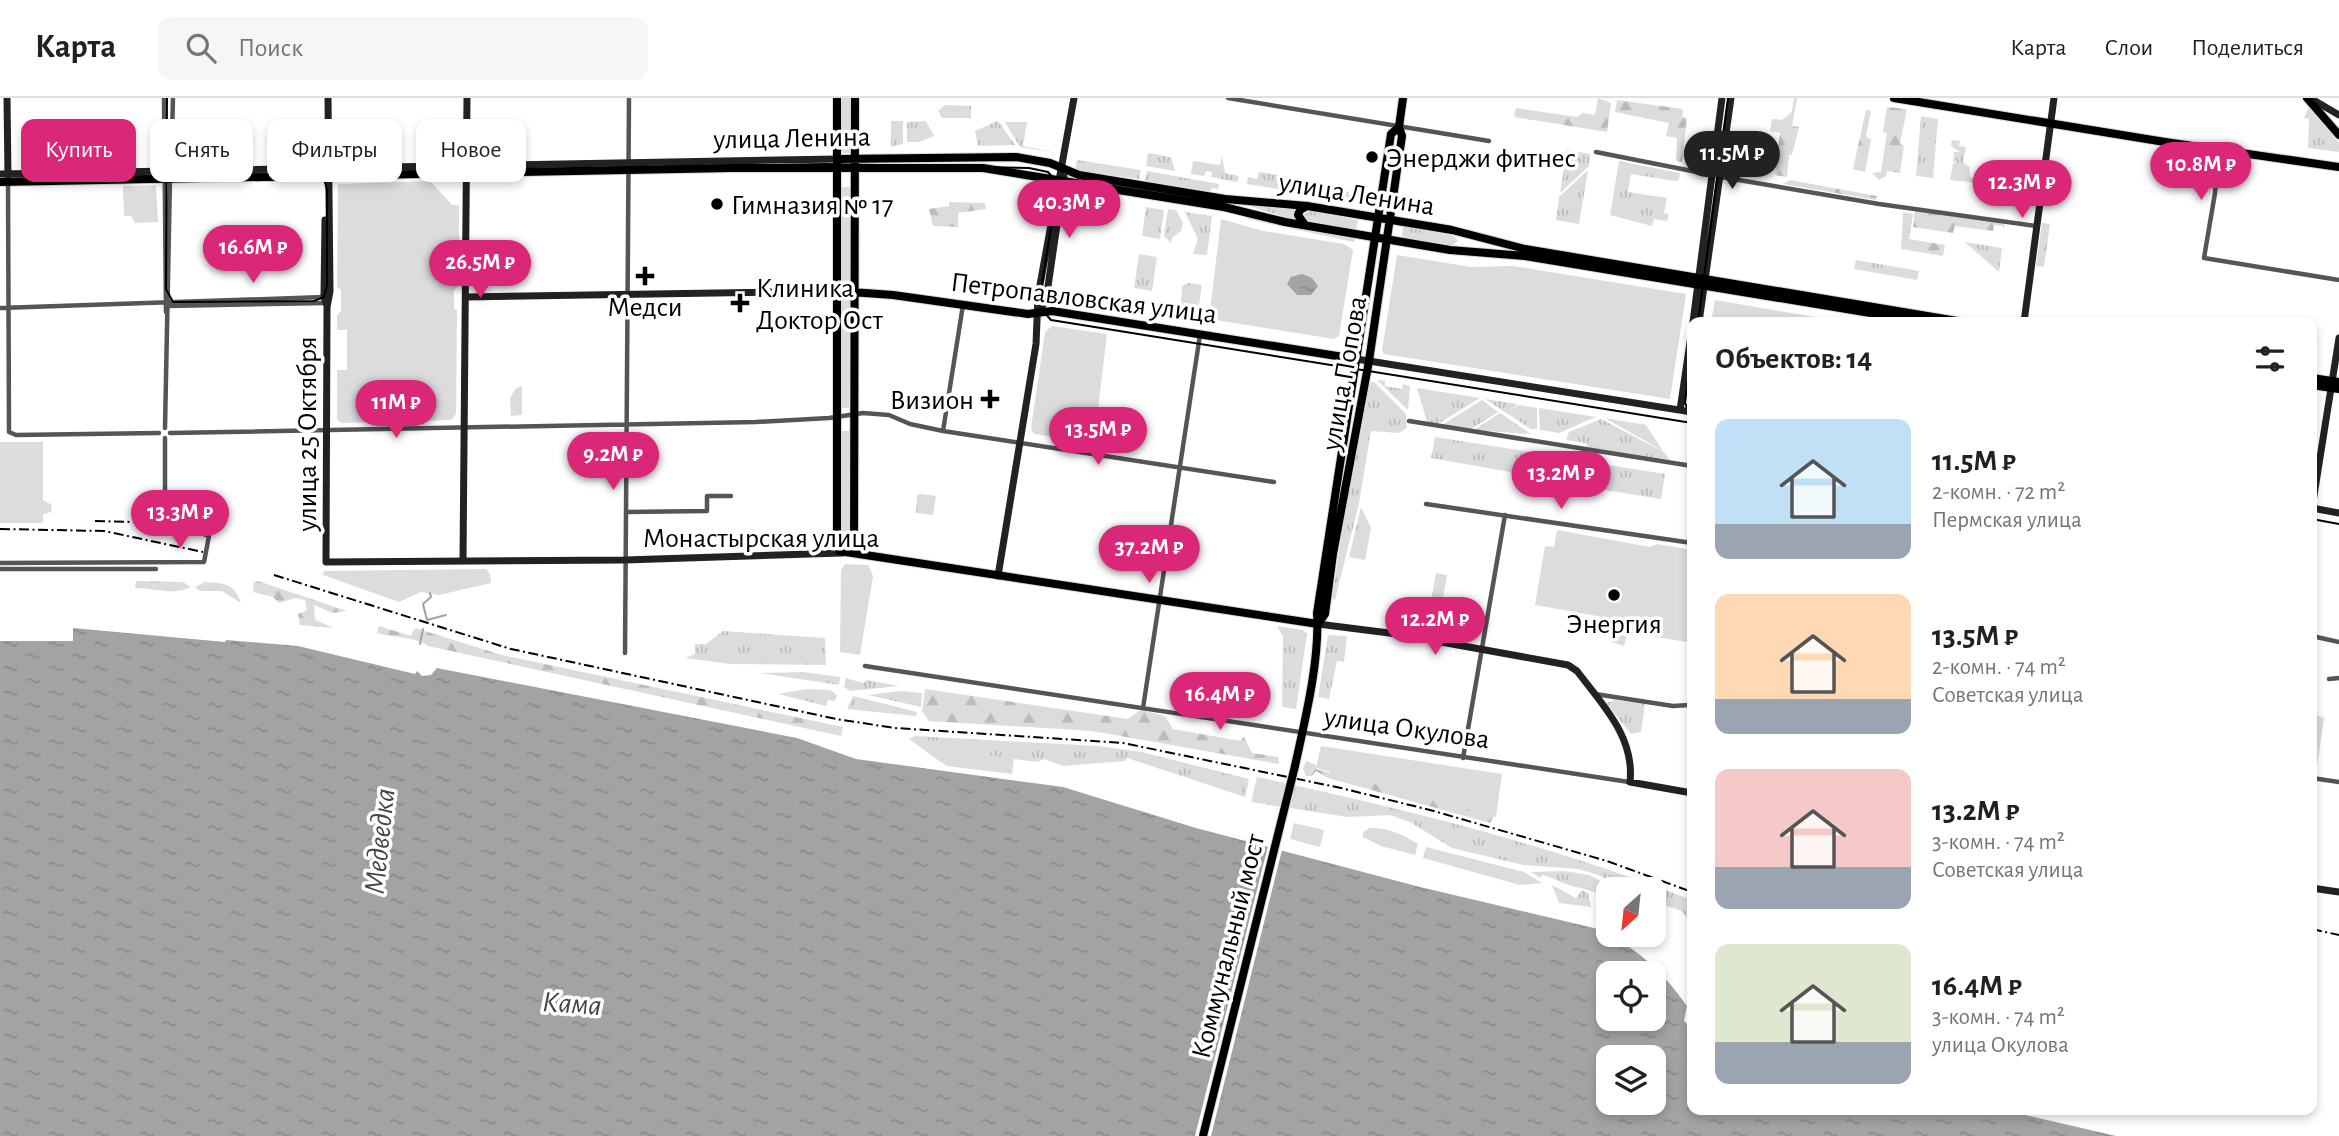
<!DOCTYPE html>
<html lang="ru">
<meta charset="utf-8">
<style>
body{margin:0;font-family:"Alegreya Sans",sans-serif;background:#f6f6f6;color:#202124;height:100vh;display:flex;flex-direction:column;font-size:26px;white-space:nowrap}
*{box-sizing:border-box;margin:0}
p{font-size:23px;color:#757577}
.icon{flex:none;width:38px;height:38px;fill:none;stroke:currentColor;stroke-width:2;stroke-linecap:round;stroke-linejoin:round}
.map{position:relative;flex:1;overflow:hidden}
.sheet{position:absolute;left:1687px;top:219px;width:630px;height:798px;display:flex;flex-direction:column;background:#fff;border-radius:14px;box-shadow:0 4px 10px #0003}
.sheet>*{flex:none}
.guide{position:absolute;left:21px;top:21px;width:665px;height:63px;display:flex;gap:14px}
.needle{width:46px;rotate:207deg}
.controls{position:absolute;left:1596px;top:779px;display:grid;gap:14px}
.controls a{display:grid;place-items:center;width:70px;height:70px;border-radius:14px;background:#fff;box-shadow:0 4px 10px #0003;font-size:35px}
.price{position:absolute;translate:-50% -60px;padding:0 16px;border-radius:24px;background:#db2777;color:#fff;font-size:23px;line-height:46px;filter:drop-shadow(0 2px 4px #0008)}
.price::after{content:'';position:absolute;left:50%;top:42px;width:21px;height:16px;margin-left:-10px;background:inherit;clip-path:polygon(0 0,100% 0,50% 100%)}
.price.on{background:#222;color:#fff}
ul{padding:0;list-style:none}
li{display:flex;align-items:center;gap:21px;height:175px;padding:0 28px}
li span{display:grid;place-items:center;flex:none;width:196px;height:140px;border-radius:14px;color:#555}
li>.icon{margin-inline-start:auto}
span .icon{width:84px;height:84px;fill:#fffc;stroke-width:1}
li b{font-size:30px}
h2{display:flex;justify-content:space-between;align-items:center;height:84px;padding:0 28px;font-size:30px}
.tag{padding:0 24px;border-radius:14px;background:#fff;box-shadow:0 4px 10px #0003;font-size:24px;line-height:63px}
.tag.on{background:#db2777;color:#fff}
header{display:flex;align-items:center;gap:42px;box-sizing:border-box;height:98px;padding:0 35px;background:#fff;border-bottom:2px solid #e0e0e0}
header strong{font-size:33px}
nav{display:flex;gap:38px;margin-inline-start:auto;font-size:24px}
.search{width:490px;height:63px;background:#f6f6f6;display:flex;align-items:center;gap:18px;box-sizing:border-box;padding:0 24px;border-radius:14px;color:#757577;font-size:26px}
.map>svg:first-child{display:block}
.grass{fill:url(#grass-tufts)}
.forest{fill:url(#forest-firs)}
.park{fill:#dcdcdc}
.water{fill:url(#water-ripples);fill-rule:evenodd}
.pier{fill:#fff}
.lines{fill:none;stroke-linecap:round;stroke-linejoin:round}
.stream{stroke:#a3a3a3;stroke-width:2}
.primary-casing{stroke:#dbdbdb;stroke-width:10}
.street{stroke:#555;stroke-width:4.5}
.secondary{stroke:#222;stroke-width:7}
.primary{stroke:#000;stroke-width:8}
.tram{stroke:#000;stroke-width:2}
.rail{stroke:#000;stroke-width:2;stroke-dasharray:10 3.5 2 3.5;stroke-linecap:butt}
.primary-bridge-casing{stroke:#dbdbdb;stroke-width:10;stroke-linecap:butt}
.primary-bridge{stroke:#000;stroke-width:8}
.poi-dot{fill:#000;stroke:#fff;stroke-width:2.5}
.labels{text-anchor:middle;stroke-width:7;stroke-linejoin:round;paint-order:stroke}
.street-label{font-size:28px;fill:#000;stroke:#fff}
.poi-label{font-size:28px;fill:#000;stroke:#fff;text-anchor:start}
.water-label{font-size:30px;font-style:italic;fill:#444;stroke:#fff}
</style>
<header>
<strong>Карта</strong>
<div class="search"><svg class="icon" aria-label="search" viewBox="0 0 24 24"><circle cx="10" cy="10" r="6"/><path d="M15 15l6 6"/></svg>Поиск</div>
<nav><a>Карта</a><a>Слои</a><a>Поделиться</a></nav>
</header>
<div class="map">
<svg width="2339" height="1038" viewBox="0 0 2339 1038">
<defs>
<pattern id="grass-tufts" width="24" height="20" patternUnits="userSpaceOnUse" patternTransform="scale(1.75)"><rect width="24" height="20" fill="#dcdcdc"/><path d="M3 7l-1-3M5 7V3M7 7l1-3M15 17l-1-3M17 17v-4M19 17l1-3" fill="none" stroke="#bbb"/></pattern>
<pattern id="forest-firs" width="22" height="20" patternUnits="userSpaceOnUse" patternTransform="scale(1.75)"><rect width="22" height="20" fill="#dcdcdc"/><path d="M5 1l3.5 6h-7zM16 11l3.5 6h-7z" fill="#bbb"/></pattern>
<pattern id="water-ripples" width="26" height="14" patternUnits="userSpaceOnUse" patternTransform="scale(1.75)"><rect width="26" height="14" fill="#a3a3a3"/><path d="M2 4q2-2 4 0t4 0M15 11q2-2 4 0t4 0" fill="none" stroke="#8b8b8b"/></pattern>
</defs>
<rect width="100%" height="100%" fill="#fff"/>
<path class="grass" d="M945 7 971 8V20H942L938 13Z
M2309 9 2339 45V54L2308 50 2309 21 2304 20Z
M1921 18 1938 21 1933 80 1916 78Z
M891 23H903V46L891 49Z
M926 23 934 38 920 44H907V24Z
M998 23 1015 47 978 48 975 33Z
M1005 24H1027L1023 48 1057 55 1020 49Z
M1952 42 1960 43 1959 48 1966 49 1963 64 1970 69V79L1979 81 1977 85 1950 82 1953 66 1958 63 1953 64 1954 54H1960L1951 48Z
M1567 52 1590 56 1589 68 1560 95Z
M1148 55 1171 59 1175 73 1146 68Z
M1222 58 1225 75 1239 78 1237 84 1211 79 1212 74 1206 73 1204 78 1191 76 1193 63 1220 67Z
M1077 62 1141 72 1139 81 1075 72Z
M1619 63 1680 75 1679 82 1675 83 1631 76 1628 94 1667 100 1664 115 1669 116 1667 123 1654 121 1652 128 1610 117Z
M1588 72 1579 126 1556 122 1559 99Z
M1147 73 1219 86 1218 91 1212 90 1210 94 1145 83Z
M1259 74 1298 80 1296 94 1247 86 1248 79 1257 81Z
M1320 84 1342 88 1341 95 1348 93 1350 98 1347 103 1311 96 1312 90Z
M1261 107 1295 111 1294 122 1249 108Z
M1146 109 1164 112 1160 141 1142 138Z
M1168 111 1176 112 1183 125 1181 133 1172 140 1171 145 1164 138Z
M1309 113 1358 122 1356 132 1307 124 1302 118Z
M1185 114 1212 118 1207 157 1193 156 1198 141Z
M1247 118 1355 141 1354 144 1247 121Z
M1403 128 1453 137 1458 143 1451 148 1402 140Z
M1965 144 2002 150 1999 174Z
M1139 156 1157 159 1152 193 1134 190Z
M1856 162 1919 173 1917 182 1854 171Z
M1189 185 1202 187 1197 220H1193V212H1190L1189 219 1180 218 1182 188Z
M1377 282 1385 283V288L1402 291 1403 286 1410 288 1408 312Z
M1374 284 1406 316 1407 330 1399 335 1371 333 1359 405 1335 502 1332 501 1354 353 1369 285Z
M1417 290 1480 300 1438 326 1427 324Z
M1485 301 1518 306 1509 313 1519 307 1537 310V331H1531Z
M1482 302 1498 314 1471 331 1442 327Z
M1539 310 1596 319 1559 335 1540 332Z
M1500 315 1531 336 1474 332Z
M1605 320 1646 327 1663 353Z
M1601 321 1664 354 1670 362 1590 350 1585 345 1566 342 1569 334Z
M1435 339 1530 354 1528 377 1431 360Z
M1570 361 1665 376 1661 401 1562 385 1565 365Z
M922 396 936 398 933 417 916 415 917 397Z
M1361 409 1371 430 1365 462 1349 459Z
M136 483 183 484 191 489C175 498 154 490 135 490Z
M205 484C223 485 235 485 241 505L222 493H200L195 489Z
M1277 528 1303 532 1307 536 1296 611 1282 609 1283 538Z
M723 533 825 540 826 567 732 566 685 560 695 556V546H706Z
M1328 537 1347 538 1344 564 1337 563 1329 601 1318 599Z
M804 574 840 579 839 587 760 575Z
M846 580 863 585 867 582 899 588 850 593 844 589Z
M807 591 830 592 837 597 835 603 828 602 826 608 778 596Z
M901 593 922 595 921 609 868 597Z
M853 598 917 614 916 618 847 611Z
M1615 602 1645 606 1641 634 1631 636 1606 605Z
M915 638 1098 648 1141 654 1249 681 1245 699 1127 660 1125 663 1063 668 1044 661 1038 664 939 652 938 662 909 641Z
M1257 679C1405 711 1551 747 1692 802V827L1682 813 1654 804V791H1625L1599 777 1578 771 1523 767 1452 750 1410 724 1390 717 1348 719 1251 704Z
M1565 773 1589 777 1616 791H1608V800C1595 793 1583 791 1569 787 1561 785 1552 779 1542 777L1540 780 1531 774Z
M1552 787 1576 800 1582 792 1588 795 1591 809 1559 805Z"/>
<path class="forest" d="M1598 0 1611 5 1607 34 1514 19 1516 10 1577 19 1583 15 1595 17Z
M1794 0H1797L1792 28 1799 29 1792 57H1789L1787 79 1775 77 1780 35 1770 33 1772 21 1782 22 1792 14Z
M1617 2 1683 11 1682 19 1687 20 1682 64 1676 63 1677 40 1666 38 1669 25 1615 14Z
M1887 9 1907 11 1900 45 1904 48 1900 75 1887 73 1886 78 1879 82 1872 75 1881 74 1887 35 1883 34Z
M1866 12 1871 13 1866 38 1871 42 1865 74 1853 71Z
M1751 41 1762 43 1758 75 1747 73Z
M1790 82 1877 98 1876 102 1783 86Z
M949 104 985 105 986 111 958 115V129L933 128 929 111 949 108Z
M1915 112 2005 125 2004 132 2003 128 1994 127 1993 133 1955 128 1953 135 1913 129Z
M1903 114 1913 116 1909 141 1945 147 1943 158 1901 151Z
M2042 125 2050 126 2044 169 2036 168Z
M258 483 347 513 332 515 314 507 315 522 334 530 300 527 298 516 307 512 305 502 295 500 279 505 273 499 253 494 254 485Z
M379 528 411 538 415 530 502 557 843 629 841 638 428 548C414 538 394 540 377 535Z
M925 591 1128 621 1141 612 1165 618 1173 631 1240 643 1244 639 1252 655 1278 659 1279 666 1092 633 929 623 922 613Z
M1334 652 1495 716 1490 725 1328 680 1316 673 1312 678H1306L1303 671 1306 663 1316 667V671L1330 675Z"/>
<path class="park" d="M842 0H850V55H842Z
M430 83 452 107H459V187L454 192V211L457 212 456 316 451 322 341 325 337 321V272H347V232H337V217L341 213V192L337 189 338 86Z
M156 87 158 124 135 125 131 118H124L123 88Z
M842 89H850V184H842Z
M1221 121 1263 133 1344 146 1353 152 1339 238 1334 241 1209 221Z
M1397 157 1471 169 1513 168 1686 196 1670 301 1384 256 1382 252Z
M841 201H850L849 310H841Z
M1715 202 1845 224H1711Z
M1052 228 1107 236 1094 345 1034 336 1031 330 1045 234Z
M522 288V317L511 318 510 300 516 290Z
M842 333H850L849 447H842Z
M0 344H43V402L52 407 51 414 43 416V425H0Z
M1557 432 1650 449 1657 446 1692 452V545L1628 534 1624 548 1611 544 1614 521 1535 507 1545 448 1554 449Z
M845 466 868 467 873 478 860 557 840 554 841 472Z
M486 471 490 476 491 485 439 497 421 494 399 504 323 477 324 473Z
M1436 475 1447 477 1441 511 1430 509Z
M2312 615 2324 620 2317 669 2312 668Z
M1321 648 1502 676 1496 719 1316 670Z
M938 652 1014 660 1012 676 947 668 938 662Z
M1294 725 1324 732 1320 749 1290 741Z
M1370 730C1389 730 1402 736 1418 746L1415 757 1381 748 1363 739V734Z
M1426 749 1524 774 1542 785 1520 787 1423 760Z"/>
<path class="water" d="M1302 176 1312 180 1318 188 1311 197H1297L1287 186 1291 179Z
M73 530 225 544 226 542 298 548 415 576 417 573 422 578 431 577 437 570 797 640 856 661 1063 689 1196 730 1420 789 1594 830C1634 847 1662 872 1687 908L1684 923 1692 931V1012H2004L2116 1038H0V543H73ZM1608 875H1654V920H1608ZM1608 959H1654V1004H1608Z"/>
<path class="pier" d="M1269 744 1283 748 1211 1038H1195Z"/>
<g class="lines">
<path class="stream" d="M430 495 431 499 423 506 427 522 446 517
M420 546 423 531"/>
<defs>
<path id="primary" d="M837 0V448L839 453 1318 526
M1894 0 2165 44 2339 69
M2307 0 2339 37
M838 61 1016 59 1050 65 1079 77 1225 101 1307 108 1452 132 1525 151 1963 224
M0 84 732 70H983L1224 109 1285 124 1450 152 1525 158 1925 224
M1305 127 1298 117 1300 112 1307 108
M837 193 893 197 1028 216 1052 213 1356 261
M2312 280 2339 284
M2312 287 2339 291
M854 455 855 0
M1318 526 1325 516 1333 456 1369 263 1402 38 1399 29 1403 0
M1295 668C1305 622 1320 562 1317 515L1391 36 1399 29"/>
</defs>
<use href="#primary" class="primary-casing"/>
<path class="street" d="M164 0 166 214
M1228 0 1489 43
M2219 52 2215 95 2204 160 2339 182
M1596 54 1712 77
M171 73 173 0
M1721 79 1879 106 2036 128
M8 83 9 334 16 337 159 335
M167 208 326 205
M0 210 324 199
M1409 323 1692 368
M165 330 170 81
M943 333 963 207
M170 335 756 324 829 320 863 315 889 317 910 326 943 333 1274 384
M1426 406 1692 445
M626 414 707 413V398H731
M0 465 204 464 209 438 175 426 165 415V340
M0 471H156
M2312 538 2339 544
M625 555 629 0
M865 568 1629 684
M2329 581 2339 580
M1595 596 1673 608 1690 607 1692 592
M1143 610 1200 237
M1463 660 1505 417
M2312 680 2339 684"/>
<path class="secondary" d="M7 0 8 78
M328 0 330 193 327 209 326 464 625 462 842 455
M2310 0 2339 17
M0 76 838 61
M325 122 324 199 327 208
M466 199 837 193
M1039 214 1046 202 1064 79
M1693 224 1722 0
M1699 224 1731 0
M2024 224 2054 0
M1356 261 1692 314
M1680 312 1692 231
M1690 314 1692 281
M2312 410 2339 240
M2312 410 2339 415
M463 462 467 0
M998 478 1036 246 1038 198 1074 0
M1318 526 1397 536 1568 567 1577 573C1602 606 1635 639 1630 684L1692 695
M2312 790 2339 794"/>
<use href="#primary" class="primary"/>
<path class="tram" d="M167 0 166 191 173 204 314 203 324 199 327 188V92L323 76 313 73
M0 81 825 66 1029 70 1048 74 1058 86 1040 198 1043 213 1051 222 1692 325
M1698 224 1728 0
M1692 248 1685 305 1692 320
M2312 421 2339 426"/>
<path class="rail" d="M95 423 134 424
M0 431 104 433 203 454
M274 477 511 551 836 621 895 630 1123 645 1341 690 1430 712 1607 763 1692 794
M2312 831 2339 837"/>
<defs>
<path id="primary-bridge" d="M1203 1038 1295 668"/>
</defs>
<use href="#primary-bridge" class="primary-bridge-casing"/>
<use href="#primary-bridge" class="primary-bridge"/>
</g>
<g class="poi-dot">
<circle cx="1372" cy="59" r="7"/>
<circle cx="717" cy="106" r="7"/>
<path d="M641.5 167.5h7v7h7v7h-7v7h-7v-7h-7v-7h7z"/>
<path d="M736.5 194.5h7v7h7v7h-7v7h-7v-7h-7v-7h7z"/>
<path d="M986.5 290.5h7v7h7v7h-7v7h-7v-7h-7v-7h7z"/>
<circle cx="1614" cy="497" r="7"/>
</g>
<g class="labels">
<g class="street-label">
<text transform="translate(792 39) rotate(-1)" y="10">улица Ленина</text>
<text transform="translate(1357 95) rotate(9)" y="10">улица Ленина</text>
<text transform="translate(1084 199) rotate(7)" y="10">Петропавловская улица</text>
<text transform="translate(1343 275) rotate(-80)" y="10">улица Попова</text>
<text transform="translate(306 336) rotate(-90)" y="10">улица 25 Октября</text>
<text x="761" y="449">Монастырская улица</text>
<text transform="translate(1407 629) rotate(8)" y="10">улица Окулова</text>
<text transform="translate(1227 848) rotate(-76)" y="10">Коммунальный мост</text>
</g>
<g class="poi-label">
<text x="1386" y="69">Энерджи фитнес</text>
<text x="731" y="116">Гимназия № 17</text>
<text x="756" y="199">Клиника<tspan x="756" dy="32">Доктор Ост</tspan></text>
<text x="645" y="218" text-anchor="middle">Медси</text>
<text x="974" y="311" text-anchor="end">Визион</text>
<text x="1614" y="535" text-anchor="middle">Энергия</text>
</g>
<g class="water-label">
<text transform="translate(379 743) rotate(-84)" y="10">Медведка</text>
<text transform="translate(572 905) rotate(4)" y="10">Кама</text>
</g>
</g>
</svg>
<div class="controls">
<a><svg class="needle" viewBox="-14 -14 28 28"><path d="M0-13l5 13h-10z" fill="#e53935"/><path d="M0 13l5-13h-10z" fill="#757577"/></svg></a>
<a><svg class="icon" aria-label="locate" viewBox="0 0 24 24"><circle cx="12" cy="12" r="6"/><path d="M12 2v4M12 18v4M2 12h4M18 12h4"/></svg></a>
<a><svg class="icon" aria-label="layers" viewBox="0 0 24 24"><path d="M12 4l9 5-9 5-9-5zM3 14l9 5 9-5"/></svg></a>
</div>
<b class="price on" style="left:1732px;top:93px">11.5M ₽</b>
<b class="price" style="left:2201px;top:104px">10.8M ₽</b>
<b class="price" style="left:2022px;top:122px">12.3M ₽</b>
<b class="price" style="left:1069px;top:142px">40.3M ₽</b>
<b class="price" style="left:253px;top:187px">16.6M ₽</b>
<b class="price" style="left:480px;top:202px">26.5M ₽</b>
<b class="price" style="left:396px;top:342px">11M ₽</b>
<b class="price" style="left:1098px;top:369px">13.5M ₽</b>
<b class="price" style="left:613px;top:394px">9.2M ₽</b>
<b class="price" style="left:1561px;top:413px">13.2M ₽</b>
<b class="price" style="left:180px;top:452px">13.3M ₽</b>
<b class="price" style="left:1149px;top:487px">37.2M ₽</b>
<b class="price" style="left:1435px;top:559px">12.2M ₽</b>
<b class="price" style="left:1220px;top:634px">16.4M ₽</b>
<div class="guide">
<a class="tag on">Купить</a>
<a class="tag">Снять</a>
<a class="tag">Фильтры</a>
<a class="tag">Новое</a>
</div>
<section class="sheet">
<h2>Объектов: 14<svg class="icon" aria-label="filters" viewBox="0 0 24 24"><path d="M4 7h16M4 17h16"/><circle cx="9" cy="7" r="2"/><circle cx="15" cy="17" r="2"/></svg></h2>
<ul>
<li><span style="background:linear-gradient(#bfe0f5 75%,#9aa5b1 0)"><svg class="icon" aria-label="home" viewBox="0 0 24 24"><path d="M3 11l9-7 9 7M6 9v11h12V9"/></svg></span><div><b>11.5M ₽</b><p>2-комн. · 72 m²</p><p>Пермская улица</p></div></li>
<li><span style="background:linear-gradient(#ffd9b3 75%,#9aa5b1 0)"><svg class="icon" aria-label="home" viewBox="0 0 24 24"><path d="M3 11l9-7 9 7M6 9v11h12V9"/></svg></span><div><b>13.5M ₽</b><p>2-комн. · 74 m²</p><p>Советская улица</p></div></li>
<li><span style="background:linear-gradient(#f6c9c9 70%,#9aa5b1 0)"><svg class="icon" aria-label="home" viewBox="0 0 24 24"><path d="M3 11l9-7 9 7M6 9v11h12V9"/></svg></span><div><b>13.2M ₽</b><p>3-комн. · 74 m²</p><p>Советская улица</p></div></li>
<li><span style="background:linear-gradient(#dfe7d0 70%,#9aa5b1 0)"><svg class="icon" aria-label="home" viewBox="0 0 24 24"><path d="M3 11l9-7 9 7M6 9v11h12V9"/></svg></span><div><b>16.4M ₽</b><p>3-комн. · 74 m²</p><p>улица Окулова</p></div></li>
</ul>
</section>
</div>
